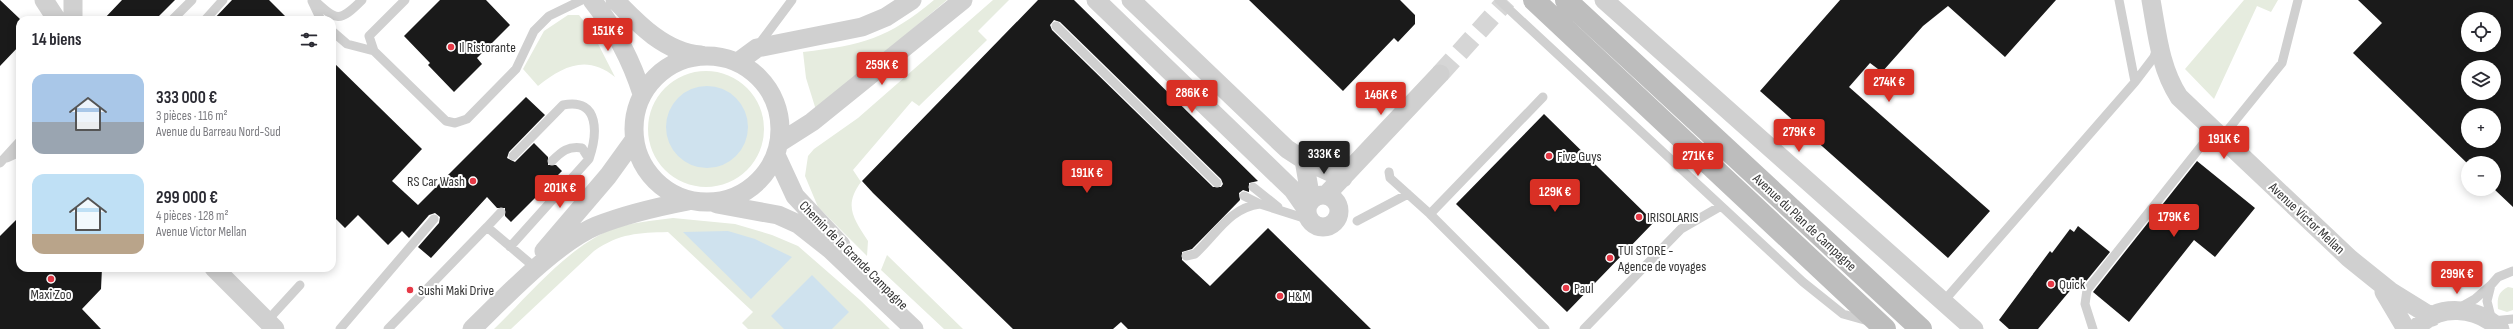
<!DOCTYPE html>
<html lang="fr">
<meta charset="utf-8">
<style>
body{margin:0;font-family:"Sofia Sans Condensed",sans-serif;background:#f7f7f7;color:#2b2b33;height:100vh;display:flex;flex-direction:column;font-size:15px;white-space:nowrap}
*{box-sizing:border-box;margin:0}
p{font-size:13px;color:#7c7c81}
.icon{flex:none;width:22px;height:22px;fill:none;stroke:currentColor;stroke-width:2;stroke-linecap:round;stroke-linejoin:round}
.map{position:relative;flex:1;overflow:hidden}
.drawer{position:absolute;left:16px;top:16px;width:320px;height:256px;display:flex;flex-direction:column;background:#fff;border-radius:12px;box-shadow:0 2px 10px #0003}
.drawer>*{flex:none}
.controls{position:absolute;left:2461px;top:12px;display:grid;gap:8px}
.controls a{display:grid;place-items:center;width:40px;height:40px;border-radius:50%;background:#fff;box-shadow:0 2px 10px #0003;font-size:20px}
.price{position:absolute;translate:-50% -34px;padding:0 9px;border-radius:4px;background:#d93025;color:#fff;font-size:13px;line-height:26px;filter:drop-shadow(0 1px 2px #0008)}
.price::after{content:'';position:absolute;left:50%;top:24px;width:12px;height:9px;margin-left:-6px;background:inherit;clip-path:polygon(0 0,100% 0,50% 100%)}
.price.selected{background:#222;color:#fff}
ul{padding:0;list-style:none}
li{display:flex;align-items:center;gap:12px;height:100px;padding:0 16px}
li span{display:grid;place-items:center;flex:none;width:112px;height:80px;border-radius:12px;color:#555}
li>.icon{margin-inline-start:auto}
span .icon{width:48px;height:48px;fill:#fffc;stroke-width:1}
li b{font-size:17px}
h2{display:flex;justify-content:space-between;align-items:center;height:48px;padding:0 16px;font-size:17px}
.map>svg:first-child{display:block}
.green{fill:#e6ecdf}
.water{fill:#cfe2ee}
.building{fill:#1a1a1a;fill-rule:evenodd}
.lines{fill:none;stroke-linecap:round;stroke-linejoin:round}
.street-tunnel{stroke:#d6d6d6;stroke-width:19;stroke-dasharray:19 10;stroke-linecap:butt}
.lane{stroke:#d0d0d0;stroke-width:9}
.street{stroke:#d0d0d0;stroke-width:19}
.secondary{stroke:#bdbdbd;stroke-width:22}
.poi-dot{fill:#e63946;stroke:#fff;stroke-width:1.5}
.labels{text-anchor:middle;stroke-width:4;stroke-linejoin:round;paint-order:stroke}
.poi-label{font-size:14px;fill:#333;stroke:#fff;text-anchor:start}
.street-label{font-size:14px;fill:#333;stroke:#fff}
</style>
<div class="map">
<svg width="2513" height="329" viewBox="0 0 2513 329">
<rect width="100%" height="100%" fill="#fff"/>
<path class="green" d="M934 0H947L816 110 806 78 803 52C863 45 887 39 934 0Z
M993 0H1009L978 31 987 40 919 106 912 101 853 170 861 182C843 206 854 219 868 241L867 256 818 207 805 176 808 156 814 149 858 118Z
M2244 0H2278L2271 12 2257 6 2214 99 2185 69Z
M568 15H579L592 32 615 77C587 54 563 66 538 86L523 69 544 31Z
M648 129a58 58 0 1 1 116 0a58 58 0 1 1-116 0Z
M673 218 735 224 772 235 798 246 860 300 890 329H748L742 323 753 312 668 232C638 233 620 233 594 251L511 329H494C527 297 567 248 610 230 630 222 652 221 673 218Z
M887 255 963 329H944L881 270Z
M2508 287 2513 288V310L2507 312 2498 309C2497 298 2498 292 2508 287Z"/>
<path class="water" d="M666 127a41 41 0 1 1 82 0a41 41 0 1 1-82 0Z
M728 231 755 239 792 257 751 299 683 232Z
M812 275 849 312 832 329H784L771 316Z"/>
<path class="building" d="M0 0 20 19V45L0 66Z
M122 0H175L155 20H103Z
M232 0H269L289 20H213Z
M440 0H486L510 25 477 58 482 64 454 92 428 65 430 63 404 36Z
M1038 0H1074L1258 181 1249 183V192L1243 190 1239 193 1240 200 1192 249 1182 252V260L1210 286 1268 228 1371 329H1128L1121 322 1113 329H1013L873 193 862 181ZM1054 20 1060 22 1221 179 1223 184 1221 187H1213L1052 30 1050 25Z
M1249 0H1400L1415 15V24L1398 42 1394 38 1343 91Z
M1840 0H2056L2005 57 1948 6 1923 26 1882 72 1870 63 1849 87 1990 211 1948 258 1760 91Z
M2358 0H2513V207L2494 189V163L2468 164 2353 53 2382 23ZM2468 19H2494V45H2468ZM2468 67H2494V93H2468ZM2468 115H2494V141H2468Z
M332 61 422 149 392 181 418 205 526 97 545 115 509 152 507 158 515 162 534 143 548 157V165H556L562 171 511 222 505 216V208H497L487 197 431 258 418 247 439 223 440 217 435 213 429 215 409 238 402 231 388 245 358 215 345 228 332 215Z
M1544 114 1654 222 1567 312 1456 204Z
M2197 161 2255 208 2215 257 2194 240 2129 322 2093 292Z
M20 216V268H102L101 289 82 309 101 329H0V236Z
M2078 226 2110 252 2083 285 2078 281 2038 329H2009L1999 320 2050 251 2052 253 2070 229 2074 232Z"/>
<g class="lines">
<path class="street-tunnel" d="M1440 74 1507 0"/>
<path class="lane" d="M314 0C337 21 339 23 362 0
M405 0 369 36 374 51 446 121 455 123 467 119 516 69 534 31 549 16 582 0
M1499 0 1803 282 1843 314 1868 321
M2119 0 2135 82
M312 1 321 20
M172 20 192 0
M205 20 223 0
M1056 26 1217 183
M332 31 347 44 374 51
M757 47 792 0
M2222 137 2282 63 2298 0
M7 158 20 152
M552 161C562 151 568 146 582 148L589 159
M0 163 20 141
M1389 172 1390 178 1430 214 1545 329
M1253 187 1278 207
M1244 196 1260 204 1310 220
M1430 214 1543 97
M1357 221 1408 194
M487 227 501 212
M510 247 589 159C597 136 601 97 563 105L513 156
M1186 256 1195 254C1217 234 1229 208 1260 204
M2491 285 2498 277 2513 271
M1943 302 2135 82 2154 57 2157 48
M2459 308 2475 299 2491 285 2487 301 2492 321 2513 319
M267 321 300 285
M340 329 434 219
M388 329 487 227 532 265
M1584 329 1681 229 1721 206
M2093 329 2085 304 2087 290 2214 130"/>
<path class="street" d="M44 0 57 20
M592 0C615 29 631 59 642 94
M615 0C638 24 666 53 701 55
M1096 0 1293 190 1307 210
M1131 0 1287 149 1304 160 1311 200
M1604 0 1974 329
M2151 0C2157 33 2160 68 2179 97L2349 258 2390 291 2432 317
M73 20V0
M634 129a73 73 0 1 1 146 0a73 73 0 1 1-146 0Z
M738 62 757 48 862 27 886 17 912 0
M779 143 812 122 963 0
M776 155 795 196 841 245
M1304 160 1343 178
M1307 211a16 16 0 1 1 32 0a16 16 0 1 1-32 0Z
M1326 195 1440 74
M717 204 778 215 798 224 831 250 914 329
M544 251 608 176 634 140
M214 268 275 329
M2384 292 2406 329
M472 329C504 298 556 243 596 226 626 214 657 207 688 201
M2416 329C2438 302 2477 307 2500 329"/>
<path class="secondary" d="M1534 0 1885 329
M1566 0 1921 329"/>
</g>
<g class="poi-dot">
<circle cx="451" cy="47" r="4"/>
<circle cx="1549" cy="156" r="4"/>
<circle cx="473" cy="181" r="4"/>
<circle cx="1639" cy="217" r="4"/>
<circle cx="1610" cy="258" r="4"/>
<circle cx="51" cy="279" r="4"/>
<circle cx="2051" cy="284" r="4"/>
<circle cx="1566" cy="288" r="4"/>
<circle cx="410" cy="290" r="4"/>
<circle cx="1280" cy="296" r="4"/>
</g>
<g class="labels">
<g class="poi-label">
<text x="459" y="52">Il Ristorante</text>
<text x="1557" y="161">Five Guys</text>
<text x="465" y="186" text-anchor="end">RS Car Wash</text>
<text x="1647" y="222">IRISOLARIS</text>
<text x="1618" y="255">TUI STORE -<tspan x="1618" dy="16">Agence de voyages</tspan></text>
<text x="2059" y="289">Quick</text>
<text x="1574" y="293">Paul</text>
<text x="418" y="295">Sushi Maki Drive</text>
<text x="51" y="299" text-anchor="middle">Maxi Zoo</text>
<text x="1288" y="301">H&amp;M</text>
</g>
<g class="street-label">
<text transform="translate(2307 218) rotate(43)" y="5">Avenue Victor Mellan</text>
<text transform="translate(1805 222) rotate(43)" y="5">Avenue du Plan de Campagne</text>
<text transform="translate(854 255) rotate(45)" y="5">Chemin de la Grande Campagne</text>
</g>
</g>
</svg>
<div class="controls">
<a><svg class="icon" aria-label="locate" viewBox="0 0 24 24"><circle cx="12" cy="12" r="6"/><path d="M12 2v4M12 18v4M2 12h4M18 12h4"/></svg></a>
<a><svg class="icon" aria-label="layers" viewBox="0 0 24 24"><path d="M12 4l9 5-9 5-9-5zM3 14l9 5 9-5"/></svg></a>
<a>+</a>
<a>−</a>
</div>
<b class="price" style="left:608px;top:52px">151K €</b>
<b class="price" style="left:882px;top:86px">259K €</b>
<b class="price" style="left:1889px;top:103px">274K €</b>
<b class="price" style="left:1192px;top:114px">286K €</b>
<b class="price" style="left:1381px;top:116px">146K €</b>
<b class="price" style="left:1799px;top:153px">279K €</b>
<b class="price" style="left:2224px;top:160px">191K €</b>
<b class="price selected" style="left:1324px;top:175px">333K €</b>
<b class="price" style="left:1698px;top:177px">271K €</b>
<b class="price" style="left:1087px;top:194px">191K €</b>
<b class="price" style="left:560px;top:209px">201K €</b>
<b class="price" style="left:1555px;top:213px">129K €</b>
<b class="price" style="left:2174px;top:238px">179K €</b>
<b class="price" style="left:2457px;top:295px">299K €</b>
<section class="drawer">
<h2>14 biens<svg class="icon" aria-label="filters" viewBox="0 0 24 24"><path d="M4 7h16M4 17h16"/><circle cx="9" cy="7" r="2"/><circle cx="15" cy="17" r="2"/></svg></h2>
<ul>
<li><span style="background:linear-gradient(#a9c7e8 60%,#9aa5b1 0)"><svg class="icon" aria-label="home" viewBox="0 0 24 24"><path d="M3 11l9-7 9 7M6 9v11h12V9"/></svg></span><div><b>333 000 €</b><p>3 pièces · 116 m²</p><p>Avenue du Barreau Nord-Sud</p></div></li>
<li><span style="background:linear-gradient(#bfe0f5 75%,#b9a48a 0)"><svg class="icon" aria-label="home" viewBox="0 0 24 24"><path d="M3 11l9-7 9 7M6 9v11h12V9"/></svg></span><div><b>299 000 €</b><p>4 pièces · 128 m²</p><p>Avenue Victor Mellan</p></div></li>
</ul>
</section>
</div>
